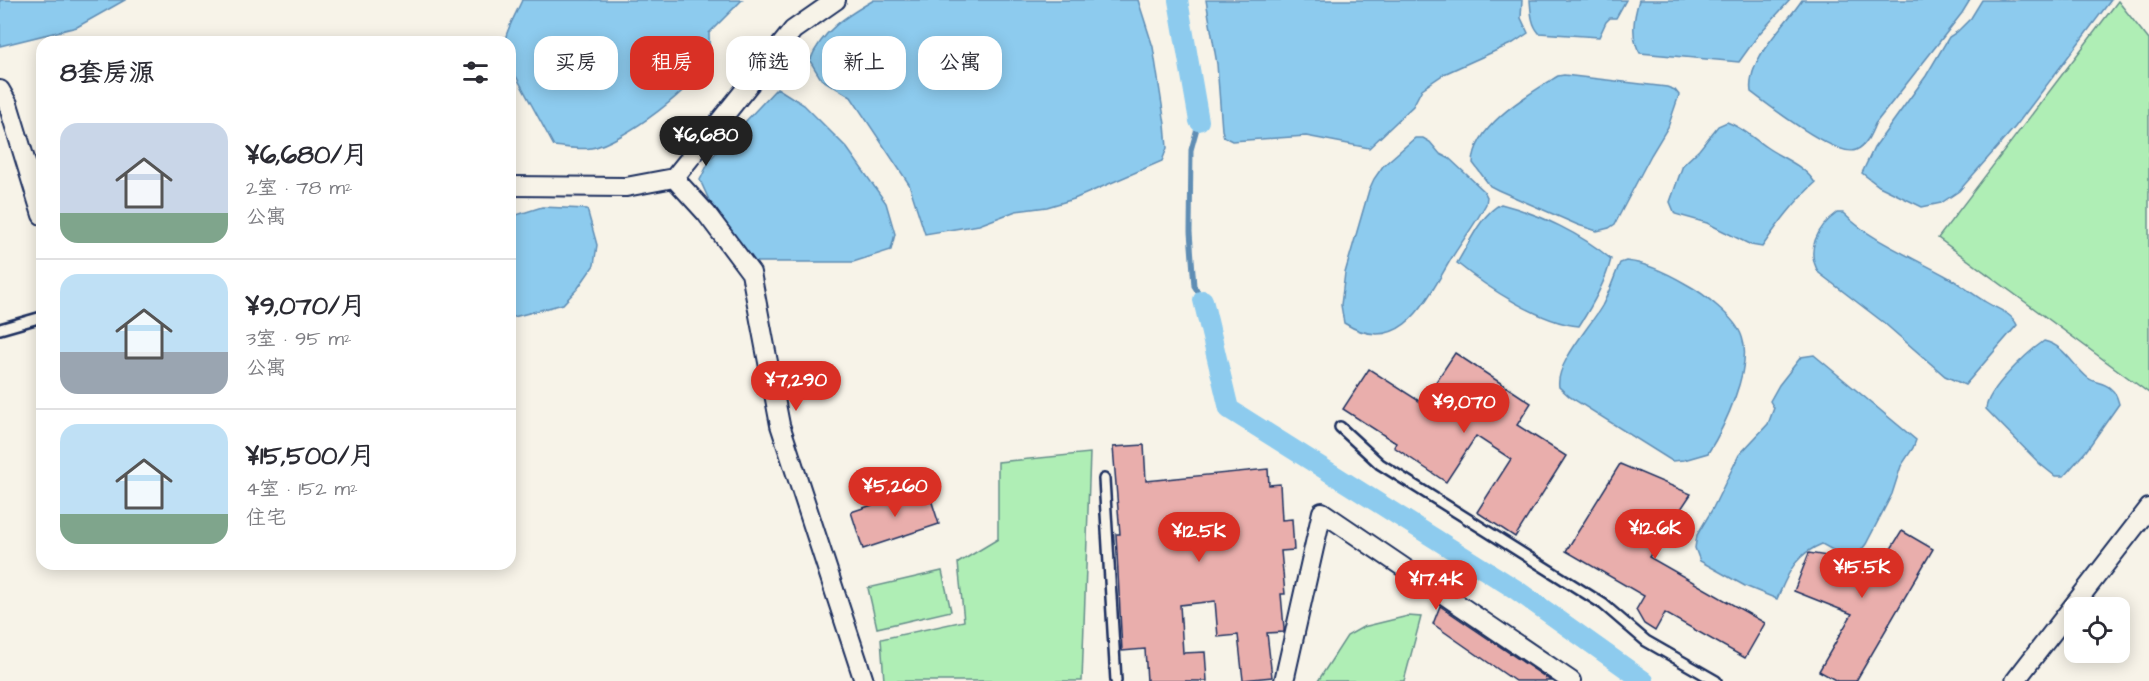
<!DOCTYPE html>
<html lang="zh">
<meta charset="utf-8">
<style>
body{margin:0;font-family:"Architects Daughter","LXGW WenKai TC",sans-serif;background:#f7f7f7;color:#2b2b33;height:100vh;display:flex;flex-direction:column;font-size:22px;white-space:nowrap}
*{box-sizing:border-box;margin:0}
p{font-size:20px;color:#7c7c81}
.icon{flex:none;width:33px;height:33px;fill:none;stroke:currentColor;stroke-width:2;stroke-linecap:round;stroke-linejoin:round}
.map{position:relative;flex:1;overflow:hidden}
.drawer{position:absolute;left:36px;top:36px;width:480px;height:534px;display:flex;flex-direction:column;background:#fff;border-radius:18px;box-shadow:0 3px 15px #0003}
.drawer>*{flex:none}
.hud{position:absolute;left:534px;top:36px;width:570px;height:54px;display:flex;gap:12px}
.tools{position:absolute;left:2064px;top:597px;display:grid;gap:12px}
.tools a{display:grid;place-items:center;width:66px;height:66px;border-radius:12px;background:#fff;box-shadow:0 3px 15px #0003;font-size:30px}
.price{position:absolute;translate:-50% -51px;padding:0 14px;border-radius:21px;background:#d93025;color:#fff;font-size:20px;line-height:39px;filter:drop-shadow(0 2px 3px #0008)}
.price::after{content:'';position:absolute;left:50%;top:36px;width:18px;height:14px;margin-left:-9px;background:inherit;clip-path:polygon(0 0,100% 0,50% 100%)}
.price.current{background:#222;color:#fff}
ul{padding:0;list-style:none}
li{display:flex;align-items:center;gap:18px;height:150px;padding:0 24px}
li+li{border-top:2px solid #e1e1e2}
li span{display:grid;place-items:center;flex:none;width:168px;height:120px;border-radius:18px;color:#555}
li>.icon{margin-inline-start:auto}
span .icon{width:72px;height:72px;fill:#fffc;stroke-width:1}
li b{font-size:26px}
h2{display:flex;justify-content:space-between;align-items:center;height:72px;padding:0 24px;font-size:26px}
.pill{padding:0 21px;border-radius:18px;background:#fff;box-shadow:0 3px 15px #0003;font-size:21px;line-height:54px}
.pill.current{background:#d93025;color:#fff}
.map>svg:first-child{display:block}
.green{fill:#afeeb5;stroke:#658e8a;stroke-width:1.5}
.water{fill:#8dcbee;stroke:#5f8db4;stroke-width:1.5}
.lines{fill:none;stroke-linecap:round;stroke-linejoin:round}
.stream{stroke:#5f8db4;stroke-width:5}
.canal{stroke:#8dcbee;stroke-width:20}
.building{fill:#e9aeac;stroke:#1b2f5e;stroke-width:1.5}
.service-casing{stroke:#1b2f5e;stroke-width:14}
.minor-casing{stroke:#1b2f5e;stroke-width:22}
.service{stroke:#f7f3e8;stroke-width:9}
.minor{stroke:#f7f3e8;stroke-width:18}
</style>
<div class="map">
<svg width="2149" height="681" viewBox="0 0 2149 681">
<rect width="100%" height="100%" fill="#f7f3e8"/>
<filter id="ink" filterUnits="userSpaceOnUse"><feTurbulence type="fractalNoise" baseFrequency=".0167" numOctaves="2"/><feDisplacementMap in="SourceGraphic" scale="12" xChannelSelector="R" yChannelSelector="G"/><feConvolveMatrix kernelMatrix="1 2 1 2 8 2 1 2 1" color-interpolation-filters="sRGB"/></filter>
<g filter="url(#ink)">
<path class="green" d="M2118 1 2149 40V393L1938 238Z
M1090 453 1082 681H884L881 639 964 621 958 563 998 539V462Z
M942 571 951 611 877 628 868 588Z
M1408 616 1421 617 1404 681H1318L1347 636 1363 627Z"/>
<path class="water" d="M0 0H125L77 27 0 46Z
M522 0H742L709 33C709 40 710 50 709 56 701 85 620 144 591 148 580 150 566 147 554 146L510 65V42H505C504 34 518 10 522 0Z
M874 0H1138L1153 47 1165 124 1167 148 1162 161 1074 199 1047 207 1016 211 979 225 925 234 909 184 851 97 821 79 810 61C821 31 848 15 874 0Z
M1206 0H1522L1521 18 1528 33 1513 43 1444 74 1422 89 1413 106 1369 148 1306 136 1232 141 1224 137 1222 130 1217 64Z
M1530 0H1626L1616 18H1610L1606 22 1599 37 1539 33C1531 24 1531 12 1530 0Z
M1639 0H1790L1759 34 1739 62 1640 53C1630 37 1634 17 1639 0Z
M1802 0H1970L1962 13 1875 124C1871 134 1866 146 1856 150 1837 158 1768 105 1751 92 1746 59 1786 25 1802 0Z
M1982 0H2111L2015 127 1959 191 1941 203 1922 207 1879 186 1862 173 1874 148 1926 76 1949 37 1957 32 1971 18Z
M1564 75 1667 87 1675 90 1679 95 1668 127 1651 155 1619 216 1615 224 1609 228 1597 231 1578 225 1498 190 1490 186 1473 163C1474 125 1529 94 1558 76Z
M777 88 804 105 847 148 886 203 895 234 891 250 853 262H753L729 244 700 180 711 158Z
M1727 122C1745 129 1751 137 1766 147 1783 159 1804 165 1815 183 1794 202 1778 224 1762 247L1751 245 1707 223 1675 214 1670 202 1683 165 1699 150 1718 126Z
M1415 138H1423L1430 142 1440 154 1450 159 1484 191 1487 197 1486 204C1476 223 1462 241 1451 259 1427 299 1401 359 1344 323L1341 305 1345 273 1369 190 1374 179 1383 166Z
M1501 204C1540 214 1581 234 1611 259 1605 283 1592 306 1579 326 1542 324 1485 286 1457 263 1469 244 1481 214 1501 204Z
M542 207 587 209 597 245 594 265 578 288 563 304 510 318V217Z
M1837 213H1843C1871 241 1911 256 1946 276 1959 283 1971 293 1984 301 1996 309 2011 312 2017 325L1965 385 1945 376 1883 322 1819 273C1805 251 1817 227 1837 213Z
M1626 261C1647 263 1669 274 1686 284 1703 293 1736 318 1742 337 1753 367 1724 428 1708 453L1684 460 1672 461 1570 397 1559 387C1555 364 1590 327 1602 306 1609 293 1614 277 1620 263Z
M2044 341C2064 345 2073 366 2088 378 2094 383 2104 382 2110 388 2116 393 2117 397 2119 404L2086 451 2064 476H2055L2040 464 1986 409C1987 390 2028 352 2044 341Z
M1814 355 1916 440 1913 448 1901 466 1892 494 1866 544 1856 557 1840 554 1822 544C1794 555 1788 574 1777 599L1745 586 1700 561 1695 548 1697 535 1712 510 1739 455 1768 424 1774 408 1770 401 1779 385 1801 357Z"/>
<g class="lines">
<path class="stream" d="M1199 121 1191 150 1190 232 1194 286 1203 300"/>
<path class="canal" d="M1178 0 1199 121
M1203 300 1229 409 1515 589 1644 681"/>
</g>
<path class="building" d="M1455 353 1531 403 1517 425 1566 456 1515 537 1477 512 1511 459 1476 436 1446 482 1394 447 1396 443 1343 409 1369 369 1422 403Z
M1144 445 1146 481 1268 469 1269 485 1280 484 1282 520 1292 519 1294 550 1281 551 1285 594H1281L1284 628V632L1267 633 1272 677 1243 680 1238 635 1218 637 1215 601 1180 605 1183 653 1205 652 1207 681H1147L1145 649 1122 651 1116 534H1120L1113 447Z
M1620 464 1691 494 1649 557 1765 623 1745 658 1665 613 1655 631 1644 624 1636 610 1644 596 1566 551Z
M927 487 939 524 863 549 851 512Z
M1902 531 1933 549 1856 681H1837L1819 671 1852 614 1794 591 1809 553 1881 565Z
M1440 606 1551 681H1515L1433 624Z"/>
<g class="lines">
<defs>
<path id="service" d="M0 329 42 317
M1340 427 1380 464 1603 604 1646 641 1716 681
M1104 479 1116 681"/>
<path id="minor" d="M0 90 8 104 42 215
M674 178 706 213 751 273 780 425 864 681
M510 186 626 187 674 178 793 30 836 0
M1284 681 1322 512 1571 681
M2015 681 2149 508"/>
</defs>
<use href="#service" class="service-casing"/>
<use href="#minor" class="minor-casing"/>
<use href="#service" class="service"/>
<use href="#minor" class="minor"/>
</g>
</g>
</svg>
<div class="tools">
<a><svg class="icon" aria-label="locate" viewBox="0 0 24 24"><circle cx="12" cy="12" r="6"/><path d="M12 2v4M12 18v4M2 12h4M18 12h4"/></svg></a>
</div>
<b class="price current" style="left:706px;top:167px">¥6,680</b>
<b class="price" style="left:796px;top:412px">¥7,290</b>
<b class="price" style="left:1464px;top:434px">¥9,070</b>
<b class="price" style="left:895px;top:518px">¥5,260</b>
<b class="price" style="left:1655px;top:560px">¥12.6K</b>
<b class="price" style="left:1199px;top:563px">¥12.5K</b>
<b class="price" style="left:1862px;top:599px">¥15.5K</b>
<b class="price" style="left:1436px;top:611px">¥17.4K</b>
<div class="hud">
<a class="pill">买房</a>
<a class="pill current">租房</a>
<a class="pill">筛选</a>
<a class="pill">新上</a>
<a class="pill">公寓</a>
</div>
<section class="drawer">
<h2>8套房源<svg class="icon" aria-label="filters" viewBox="0 0 24 24"><path d="M4 7h16M4 17h16"/><circle cx="9" cy="7" r="2"/><circle cx="15" cy="17" r="2"/></svg></h2>
<ul>
<li><span style="background:linear-gradient(#c9d6e8 75%,#7fa58c 0)"><svg class="icon" aria-label="home" viewBox="0 0 24 24"><path d="M3 11l9-7 9 7M6 9v11h12V9"/></svg></span><div><b>¥6,680/月</b><p>2室 · 78 m²</p><p>公寓</p></div></li>
<li><span style="background:linear-gradient(#bfe0f5 65%,#9aa5b1 0)"><svg class="icon" aria-label="home" viewBox="0 0 24 24"><path d="M3 11l9-7 9 7M6 9v11h12V9"/></svg></span><div><b>¥9,070/月</b><p>3室 · 95 m²</p><p>公寓</p></div></li>
<li><span style="background:linear-gradient(#bfe0f5 75%,#7fa58c 0)"><svg class="icon" aria-label="home" viewBox="0 0 24 24"><path d="M3 11l9-7 9 7M6 9v11h12V9"/></svg></span><div><b>¥15,500/月</b><p>4室 · 152 m²</p><p>住宅</p></div></li>
</ul>
</section>
</div>
